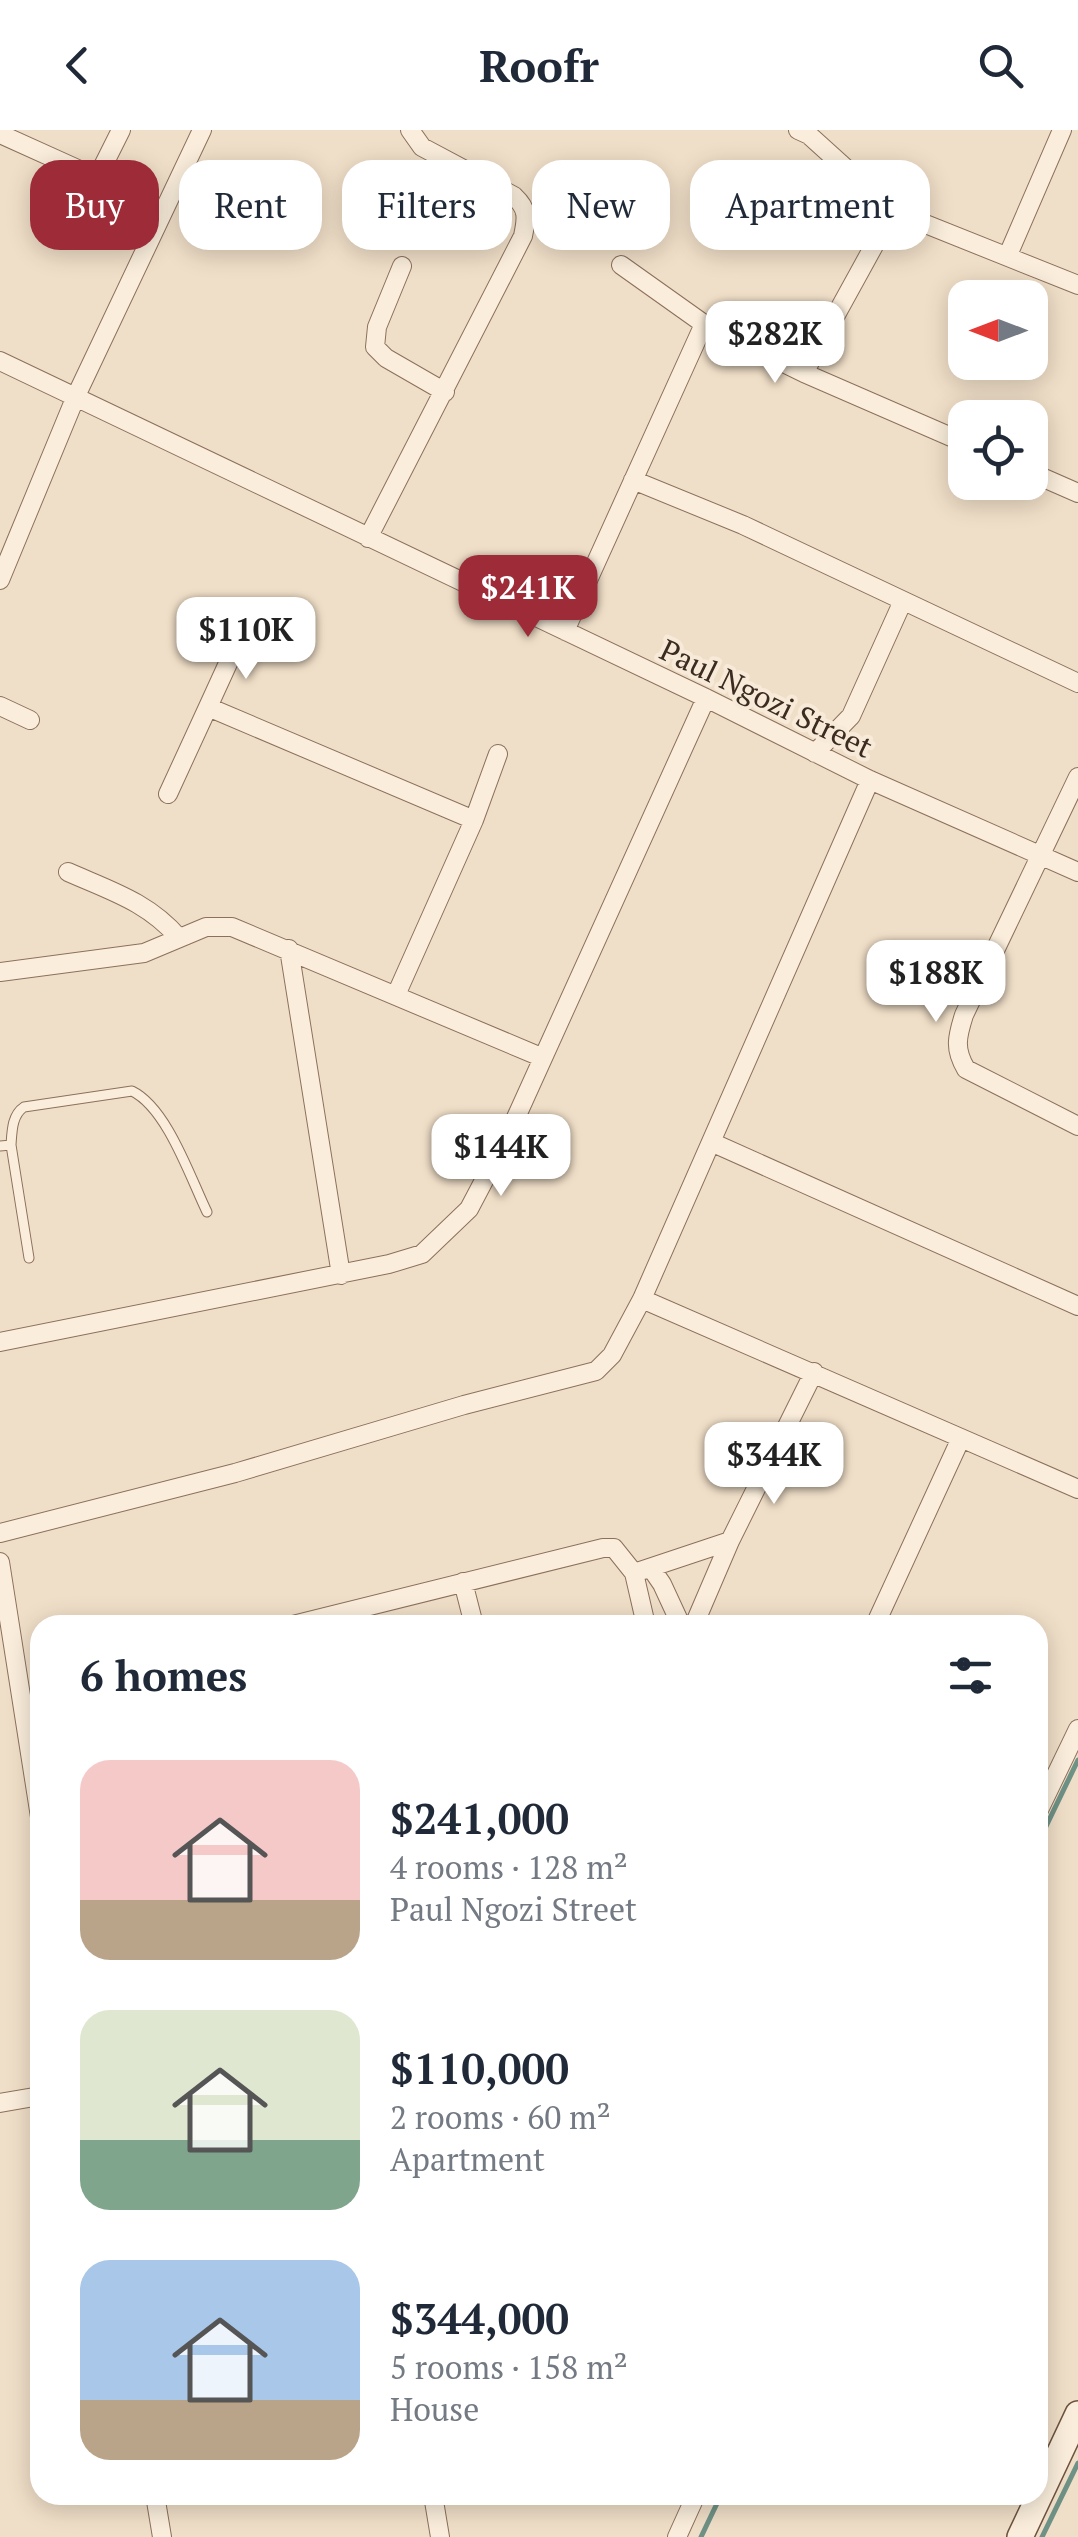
<!DOCTYPE html>
<meta charset="utf-8">
<style>
body{margin:0;font-family:"PT Serif",serif;background:#f2f2f3;color:#1f2937;height:100vh;display:flex;flex-direction:column;font-size:38px;white-space:nowrap}
*{box-sizing:border-box;margin:0}
p{font-size:32px;color:#747a83}
.icon{flex:none;width:55px;height:55px;fill:none;stroke:currentColor;stroke-width:2;stroke-linecap:round;stroke-linejoin:round}
.map{position:relative;flex:1;overflow:hidden}
.panel{position:absolute;left:30px;top:1485px;width:1018px;height:890px;display:flex;flex-direction:column;background:#fff;border-radius:30px;box-shadow:0 5px 25px #0003}
.panel>*{flex:none}
.guide{position:absolute;left:30px;top:30px;width:1020px;height:90px;display:flex;gap:20px}
.needle{width:65px;rotate:270deg}
.controls{position:absolute;left:948px;top:150px;display:grid;gap:20px}
.controls a{display:grid;place-items:center;width:100px;height:100px;border-radius:20px;background:#fff;box-shadow:0 5px 25px #0003;font-size:50px}
.price{position:absolute;translate:-50% -85px;padding:0 22px;border-radius:20px;background:#fff;color:#222;font-size:32px;line-height:65px;filter:drop-shadow(0 2px 5px #0008)}
.price::after{content:'';position:absolute;left:50%;top:60px;width:30px;height:22px;margin-left:-15px;background:inherit;clip-path:polygon(0 0,100% 0,50% 100%)}
.price.on{background:#9d2b38;color:#fff}
ul{padding:0;list-style:none}
li{display:flex;align-items:center;gap:30px;height:250px;padding:0 50px}
li span{display:grid;place-items:center;flex:none;width:280px;height:200px;border-radius:30px;color:#555}
li>.icon{margin-inline-start:auto}
span .icon{width:120px;height:120px;fill:#fffc;stroke-width:1}
li b{font-size:42px}
h2{display:flex;justify-content:space-between;align-items:center;height:120px;padding:0 50px;font-size:42px}
.pill{padding:0 35px;border-radius:30px;background:#fff;box-shadow:0 5px 25px #0003;font-size:35px;line-height:90px}
.pill.on{background:#9d2b38;color:#fff}
header{display:flex;justify-content:space-between;align-items:center;height:130px;padding:0 50px;background:#fff;font-size:45px;font-weight:600}
.map>svg:first-child{display:block}
.lines{fill:none;stroke-linecap:round;stroke-linejoin:round}
.stream{stroke:#6f9286;stroke-width:5}
.service-casing{stroke:#8c705c;stroke-width:11}
.minor-casing{stroke:#8c705c;stroke-width:20}
.secondary-casing{stroke:#6e523f;stroke-width:28}
.service{stroke:#faeddb;stroke-width:9}
.minor{stroke:#faeddb;stroke-width:18}
.secondary{stroke:#faeddb;stroke-width:25}
.labels{text-anchor:middle;stroke-width:8;stroke-linejoin:round;paint-order:stroke}
.street-label{font-size:30px;fill:#3c2b20;stroke:#f7ead8}
</style>
<header><svg class="icon" aria-label="back" viewBox="0 0 24 24"><path d="M15 5l-7 7 7 7"/></svg>Roofr<svg class="icon" aria-label="search" viewBox="0 0 24 24"><circle cx="10" cy="10" r="6"/><path d="M15 15l6 6"/></svg></header>
<div class="map">
<svg width="1078" height="2407" viewBox="0 0 1078 2407">
<rect width="100%" height="100%" fill="#f0dfc8"/>
<g class="lines">
<path class="stream" d="M1038 1713 1078 1630
M701 2407 721 2365
M1042 2407 1078 2333"/>
<defs>
<path id="service" d="M11 1015 29 1128
M0 1016 11 1015C12 1001 12 985 24 977L132 961C167 978 190 1047 207 1082"/>
<path id="minor" d="M798 0 809 5 893 81 1078 155
M0 4 82 41 93 42 102 38 121 0
M1008 125 1062 0
M621 135 704 194 804 243 965 313
M402 136 377 197 375 217 386 228 445 262
M0 231 706 568 870 650 1078 742
M804 243 893 81
M1030 342 1078 363
M633 350 743 395 1078 553
M368 408 523 106C527 87 528 79 514 66L422 17 410 0
M0 450 76 266 202 0
M565 501 704 194
M0 576 30 590
M208 577 240 507
M815 623 851 586 902 473
M1078 647 964 885C957 907 954 919 966 939L1078 996
M168 664 208 577 474 690
M68 742C111 761 148 772 179 808
M289 819 341 1145
M0 842 144 823 206 797H232L541 927
M396 865 474 690 498 624
M711 1012 1078 1176
M642 1169 1078 1359
M0 1212 389 1134 422 1124 469 1079 509 1003 706 568
M0 1403 235 1343 464 1275 596 1241 612 1225 642 1169 870 650
M0 1432 40 1687
M651 1438 662 1454 681 1495
M634 1443 730 1411
M463 1452 474 1495
M293 1495 603 1418H614L634 1443 646 1495
M694 1495 730 1411 814 1242
M875 1495 961 1308
M1038 1682 1078 1599
M0 1973 40 1966
M155 2365 162 2407
M433 2365 440 2407
M677 2407 696 2365"/>
<path id="secondary" d="M1020 2407 1078 2284"/>
</defs>
<use href="#service" class="service-casing"/>
<use href="#minor" class="minor-casing"/>
<use href="#secondary" class="secondary-casing"/>
<use href="#service" class="service"/>
<use href="#minor" class="minor"/>
<use href="#secondary" class="secondary"/>
</g>
<g class="labels">
<g class="street-label">
<text transform="translate(766 569) rotate(26)" y="10">Paul Ngozi Street</text>
</g>
</g>
</svg>
<div class="controls">
<a><svg class="needle" viewBox="-14 -14 28 28"><path d="M0-13l5 13h-10z" fill="#e53935"/><path d="M0 13l5-13h-10z" fill="#747a83"/></svg></a>
<a><svg class="icon" aria-label="locate" viewBox="0 0 24 24"><circle cx="12" cy="12" r="6"/><path d="M12 2v4M12 18v4M2 12h4M18 12h4"/></svg></a>
</div>
<b class="price" style="left:775px;top:256px">$282K</b>
<b class="price on" style="left:528px;top:510px">$241K</b>
<b class="price" style="left:246px;top:552px">$110K</b>
<b class="price" style="left:936px;top:895px">$188K</b>
<b class="price" style="left:501px;top:1069px">$144K</b>
<b class="price" style="left:774px;top:1377px">$344K</b>
<div class="guide">
<a class="pill on">Buy</a>
<a class="pill">Rent</a>
<a class="pill">Filters</a>
<a class="pill">New</a>
<a class="pill">Apartment</a>
</div>
<section class="panel">
<h2>6 homes<svg class="icon" aria-label="filters" viewBox="0 0 24 24"><path d="M4 7h16M4 17h16"/><circle cx="9" cy="7" r="2"/><circle cx="15" cy="17" r="2"/></svg></h2>
<ul>
<li><span style="background:linear-gradient(#f6c9c9 70%,#b9a48a 0)"><svg class="icon" aria-label="home" viewBox="0 0 24 24"><path d="M3 11l9-7 9 7M6 9v11h12V9"/></svg></span><div><b>$241,000</b><p>4 rooms · 128 m²</p><p>Paul Ngozi Street</p></div></li>
<li><span style="background:linear-gradient(#dfe7d0 65%,#7fa58c 0)"><svg class="icon" aria-label="home" viewBox="0 0 24 24"><path d="M3 11l9-7 9 7M6 9v11h12V9"/></svg></span><div><b>$110,000</b><p>2 rooms · 60 m²</p><p>Apartment</p></div></li>
<li><span style="background:linear-gradient(#a9c7e8 70%,#b9a48a 0)"><svg class="icon" aria-label="home" viewBox="0 0 24 24"><path d="M3 11l9-7 9 7M6 9v11h12V9"/></svg></span><div><b>$344,000</b><p>5 rooms · 158 m²</p><p>House</p></div></li>
</ul>
</section>
</div>
